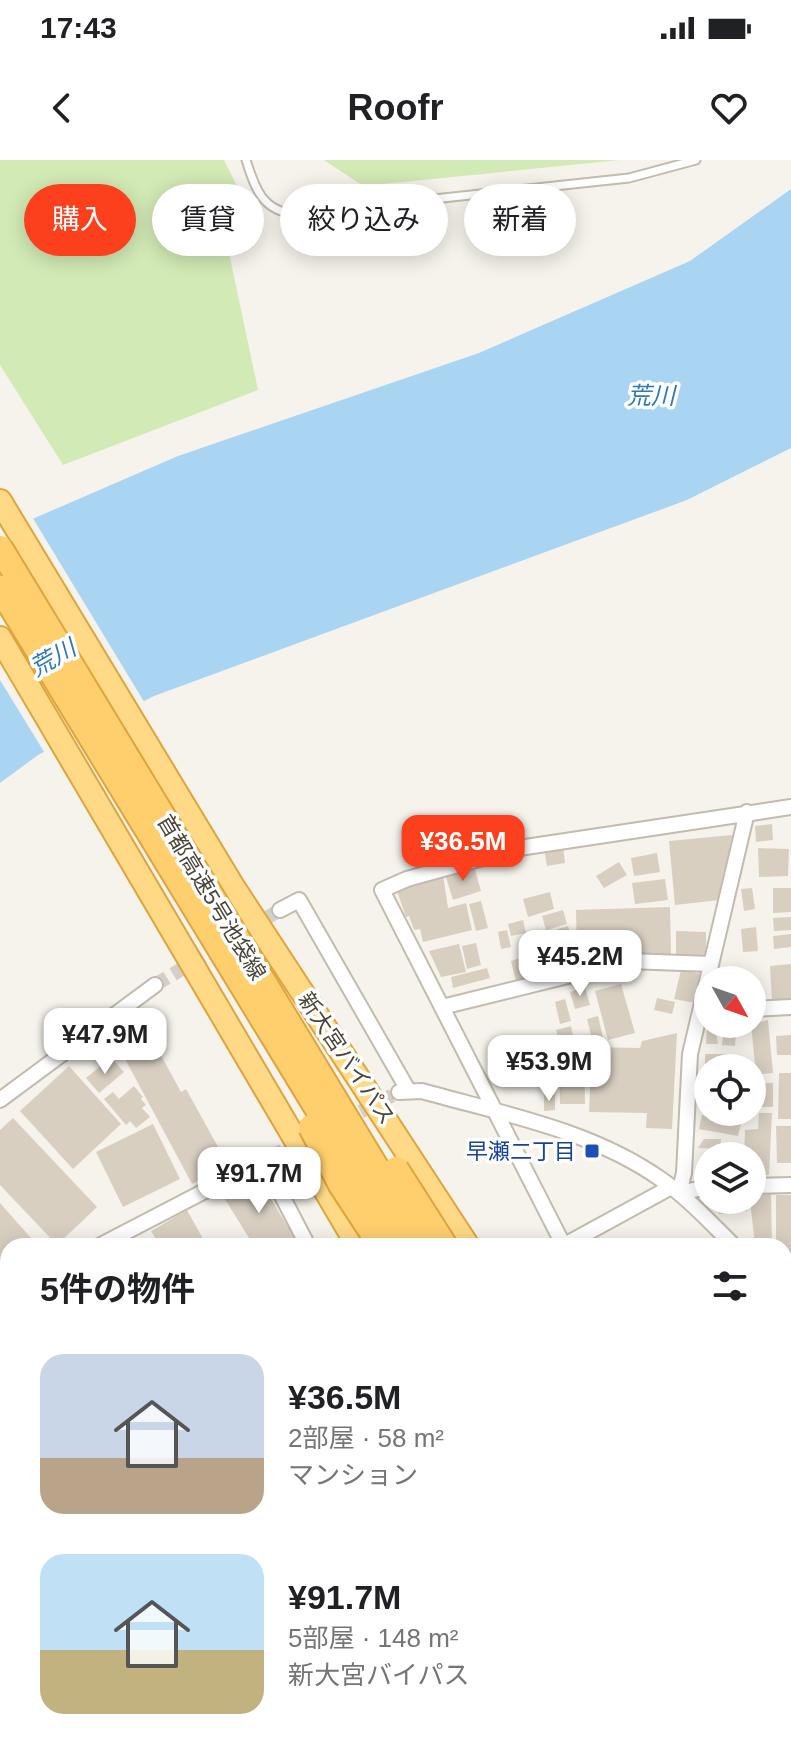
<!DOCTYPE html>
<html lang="ja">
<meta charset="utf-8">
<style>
body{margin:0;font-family:Helvetica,"Noto Sans JP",sans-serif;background:#f6f6f6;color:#202124;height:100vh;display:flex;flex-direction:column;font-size:30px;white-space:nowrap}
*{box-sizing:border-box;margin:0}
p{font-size:26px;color:#757577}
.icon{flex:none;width:44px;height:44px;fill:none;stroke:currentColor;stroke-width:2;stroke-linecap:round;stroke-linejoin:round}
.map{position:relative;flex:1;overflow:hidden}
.details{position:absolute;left:0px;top:1078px;width:792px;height:512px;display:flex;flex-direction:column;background:#fff;border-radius:24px 24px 0 0;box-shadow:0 4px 20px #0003}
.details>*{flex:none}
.hud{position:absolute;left:24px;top:24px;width:744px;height:72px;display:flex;gap:16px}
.needle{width:52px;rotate:130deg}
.fabs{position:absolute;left:694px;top:806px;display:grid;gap:16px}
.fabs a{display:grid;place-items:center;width:72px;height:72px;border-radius:50%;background:#fff;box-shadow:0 4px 20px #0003;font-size:40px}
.price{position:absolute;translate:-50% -68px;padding:0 18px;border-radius:16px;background:#fff;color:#222;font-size:26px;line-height:52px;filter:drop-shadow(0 2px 4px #0008)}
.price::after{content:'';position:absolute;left:50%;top:48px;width:24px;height:18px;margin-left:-12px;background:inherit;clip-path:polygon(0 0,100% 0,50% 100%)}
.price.selected{background:#fc3f1d;color:#fff}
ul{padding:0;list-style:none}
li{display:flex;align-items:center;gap:24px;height:200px;padding:0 40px}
li span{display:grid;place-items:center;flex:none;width:224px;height:160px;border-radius:24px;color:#555}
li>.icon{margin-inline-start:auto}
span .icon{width:96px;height:96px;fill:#fffc;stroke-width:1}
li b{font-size:34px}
h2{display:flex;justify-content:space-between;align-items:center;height:96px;padding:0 40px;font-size:34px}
.tag{padding:0 28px;border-radius:36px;background:#fff;box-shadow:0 4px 20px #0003;font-size:28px;line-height:72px}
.tag.selected{background:#fc3f1d;color:#fff}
.status{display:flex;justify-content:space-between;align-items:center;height:56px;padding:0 40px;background:#fff;direction:ltr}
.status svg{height:22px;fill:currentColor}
header{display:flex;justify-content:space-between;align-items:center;height:104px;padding:0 40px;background:#fff;font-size:36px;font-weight:700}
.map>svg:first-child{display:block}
.green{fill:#d2eab5}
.water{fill:#a9d4f2}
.pier{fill:#f6f3ec}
.building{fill:#d8cfc1}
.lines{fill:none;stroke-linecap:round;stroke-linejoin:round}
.minor-tunnel{stroke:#d4d0c8;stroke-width:14;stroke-dasharray:14 7;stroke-linecap:butt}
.service-casing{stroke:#c2bbae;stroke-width:11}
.minor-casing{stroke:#c2bbae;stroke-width:18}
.primary-casing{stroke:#e6c16a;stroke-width:26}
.trunk-casing{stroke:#e0a43c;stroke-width:26}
.motorway-casing{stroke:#e0a43c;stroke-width:28}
.service{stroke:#fff;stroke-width:7}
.minor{stroke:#fff;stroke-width:14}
.primary{stroke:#ffe39c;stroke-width:22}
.trunk{stroke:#ffd985;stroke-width:22}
.motorway{stroke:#ffcf6e;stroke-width:24}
.motorway-bridge-casing{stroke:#e0a43c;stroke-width:28;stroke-linecap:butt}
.motorway-bridge{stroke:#ffcf6e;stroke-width:24}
.transit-dot{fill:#1a4fb4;stroke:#fff;stroke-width:3}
.labels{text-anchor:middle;stroke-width:7;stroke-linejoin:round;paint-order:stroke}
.street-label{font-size:22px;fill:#4b4439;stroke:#fff}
.transit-label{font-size:22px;fill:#164399;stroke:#fff;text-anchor:end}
.water-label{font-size:24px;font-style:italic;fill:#2e7ab2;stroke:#fff}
</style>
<div class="status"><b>17:43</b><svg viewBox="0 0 49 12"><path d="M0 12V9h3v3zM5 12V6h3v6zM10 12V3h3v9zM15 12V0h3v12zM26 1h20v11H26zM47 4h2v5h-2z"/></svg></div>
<header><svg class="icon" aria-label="back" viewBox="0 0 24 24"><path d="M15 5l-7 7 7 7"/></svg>Roofr<svg class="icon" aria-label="heart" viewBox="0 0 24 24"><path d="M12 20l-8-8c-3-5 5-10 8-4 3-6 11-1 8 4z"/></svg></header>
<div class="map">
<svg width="791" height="1590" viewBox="0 0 791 1590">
<rect width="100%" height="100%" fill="#f6f3ec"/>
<path class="green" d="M0 0H224L243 38 222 60 258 230 63 305 0 205Z
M324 0H620L363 26Z"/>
<path class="water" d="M791 29V288L687 340 154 536 38 595 0 623V373L178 296 479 193 690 101Z"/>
<path class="pier" d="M31 355 146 545 46 595 0 520V369Z"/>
<path class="building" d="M772 664 773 680 756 682 755 666Z
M732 675 720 740 675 745 669 681Z
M563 686 565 703 547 706 544 689Z
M758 688 789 689 788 716 759 717Z
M657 693 660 712 634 716 631 698Z
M619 702 627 715 604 728 596 716Z
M474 706 481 731 453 740 445 714Z
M443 715 448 748 466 743 472 770 423 782 420 769 414 770 409 756 406 757 397 731Z
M665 719 668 740 635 744 632 723Z
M752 728 755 749 744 751 741 729Z
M773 728H791V752L773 753Z
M550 732 554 749 528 757 523 739Z
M481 741 488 768 476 771 469 744Z
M670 747 671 794 577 797 576 750Z
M563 750 567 764 546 770 542 756Z
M791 757V770L774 771 773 758Z
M523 760 526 773 511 776 508 764Z
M568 766 573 783 560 787 556 774 558 769Z
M756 767 758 791 743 792 741 769Z
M507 770 511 787 501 789 498 772Z
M676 771 706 772V796H676Z
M791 774V787L774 789 773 776Z
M542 782 546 797 532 800 528 785Z
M476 783 481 805 467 809 462 786Z
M459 784 466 812 441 817 429 791Z
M573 786 578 805 567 807 562 789Z
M526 796 530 817 516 821 511 801Z
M791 804V839L772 840 770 806Z
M487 808 490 818 453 828 451 817Z
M681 810 701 814 695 843 674 839Z
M621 824 635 873 608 880 595 831Z
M585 827 590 845 575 849 570 832Z
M657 838 675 842 672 854 654 850Z
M565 839 571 861 560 864 555 842Z
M141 849 145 859 120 876 115 867Z
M598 856 603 877 592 879 587 859Z
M768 860 773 913 756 915 751 864Z
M724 864 737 865 735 886 722 885Z
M145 866 181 932 186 929 228 1005 192 1024 116 882Z
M571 866 574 881 560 885 556 870Z
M707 866H715L718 884H706Z
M677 873 672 969 646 968 647 953 589 952 592 887 640 888 642 881Z
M791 875V895H777L776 876Z
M584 888 585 944H560L559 889Z
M705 894H731V906H705Z
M114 901 124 912 99 933 86 918 102 905 105 909Z
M69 906 121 964 73 1009 20 951Z
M779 913H791V959H778Z
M759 923H773V947H758Z
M134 926 143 937 141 939 146 945 142 948 150 957 136 968 130 961 126 965 104 939 113 932 119 939Z
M544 935H555V950L544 951Z
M759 953H772L769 1015 752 1016V996H744L745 970 758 969Z
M702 955 741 963 738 976 699 969Z
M13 958 97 1047 57 1085 0 1025V970Z
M153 964 180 1019 123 1047 96 992Z
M776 966H791V1003H777Z
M704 979H721L720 989 698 988Z
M256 1015 300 1086H254L223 1036Z
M771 1034 772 1086H755L750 1040 752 1035Z
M776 1035H791V1120L784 1115V1086H776Z
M717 1040H746L747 1051 719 1054Z
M0 1043 38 1086H8V1127L4 1130 0 1125Z
M187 1050 207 1086H160L151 1071Z
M8 1200V1274L6 1277 0 1272V1210Z
M0 1361 8 1368V1394L0 1402Z
M0 1524 8 1532V1582H35L27 1590H0Z"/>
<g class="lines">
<path class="minor-tunnel" d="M155 825 280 750
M342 961 399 932
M270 997 302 981"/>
<defs>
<path id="service" d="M246 0C255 28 262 51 295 54L629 18 696 0"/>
<path id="minor" d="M280 750 299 740 408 930
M442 847 628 801 711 804
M752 849 791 847
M399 932 422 931C503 954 592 970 662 1020 688 1038 711 1063 734 1086
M0 940 155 825
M259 1003 281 1034 308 1086
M752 1026 791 1025
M679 1033 684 1013 690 894 747 652
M679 1033 708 1027
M99 1086 270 997
M563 1086 671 1027
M564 1086 382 730 407 719 519 688 791 647
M784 1135 791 1142
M0 1187 8 1177
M0 1319 8 1327
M784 1356 791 1355
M0 1477 8 1469
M278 1582 287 1590
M456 1582 457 1590
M126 1590 134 1582"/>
<path id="primary" d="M567 1582V1590"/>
<path id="trunk" d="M0 341 232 725 468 1086
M0 478 358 1086
M784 1576 791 1583
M720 1582 727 1590"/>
<path id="motorway" d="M738 1582 745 1590
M765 1582 772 1590"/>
</defs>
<use href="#service" class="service-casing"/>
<use href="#minor" class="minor-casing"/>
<use href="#primary" class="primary-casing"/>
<use href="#trunk" class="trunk-casing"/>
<use href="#motorway" class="motorway-casing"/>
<use href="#service" class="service"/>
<use href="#minor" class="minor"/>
<use href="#primary" class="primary"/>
<use href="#trunk" class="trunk"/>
<use href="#motorway" class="motorway"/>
<defs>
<path id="motorway-bridge" d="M0 388 424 1086
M0 428 401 1086
M311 967 341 1025 381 1086
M396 1009 445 1086"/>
</defs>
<use href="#motorway-bridge" class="motorway-bridge-casing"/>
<use href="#motorway-bridge" class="motorway-bridge"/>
</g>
<rect class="transit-dot" x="584" y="983" width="16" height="16" rx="4"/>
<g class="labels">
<g class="street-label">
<text transform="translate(212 737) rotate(59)" y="8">首都高速5号池袋線</text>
<text transform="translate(347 898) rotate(56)" y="8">新大宮バイパス</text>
</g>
<g class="transit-label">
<text x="576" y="999">早瀬二丁目</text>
</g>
<g class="water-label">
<text x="651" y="244">荒川</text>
<text transform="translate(53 498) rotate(-30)" y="8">荒川</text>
</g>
</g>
</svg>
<div class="fabs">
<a><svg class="needle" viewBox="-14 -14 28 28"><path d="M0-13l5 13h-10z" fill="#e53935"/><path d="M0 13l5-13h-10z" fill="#757577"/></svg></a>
<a><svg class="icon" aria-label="locate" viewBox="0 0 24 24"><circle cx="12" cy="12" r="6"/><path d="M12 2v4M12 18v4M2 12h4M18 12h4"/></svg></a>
<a><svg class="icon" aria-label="layers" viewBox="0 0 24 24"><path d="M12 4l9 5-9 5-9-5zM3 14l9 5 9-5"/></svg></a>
</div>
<b class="price selected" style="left:463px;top:723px">¥36.5M</b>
<b class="price" style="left:580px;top:838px">¥45.2M</b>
<b class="price" style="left:105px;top:916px">¥47.9M</b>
<b class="price" style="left:549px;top:943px">¥53.9M</b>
<b class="price" style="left:259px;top:1055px">¥91.7M</b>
<div class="hud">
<a class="tag selected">購入</a>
<a class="tag">賃貸</a>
<a class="tag">絞り込み</a>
<a class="tag">新着</a>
</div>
<section class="details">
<h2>5件の物件<svg class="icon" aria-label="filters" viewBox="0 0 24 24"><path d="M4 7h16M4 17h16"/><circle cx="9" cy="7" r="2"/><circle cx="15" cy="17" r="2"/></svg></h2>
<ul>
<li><span style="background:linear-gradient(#c9d6e8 65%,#b9a48a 0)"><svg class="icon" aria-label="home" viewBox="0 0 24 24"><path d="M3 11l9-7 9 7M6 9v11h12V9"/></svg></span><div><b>¥36.5M</b><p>2部屋 · 58 m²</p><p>マンション</p></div></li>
<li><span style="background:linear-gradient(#bfe0f5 60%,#c2b280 0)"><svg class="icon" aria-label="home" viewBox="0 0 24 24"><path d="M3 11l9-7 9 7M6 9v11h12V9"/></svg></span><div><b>¥91.7M</b><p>5部屋 · 148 m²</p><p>新大宮バイパス</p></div></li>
</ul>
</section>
</div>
